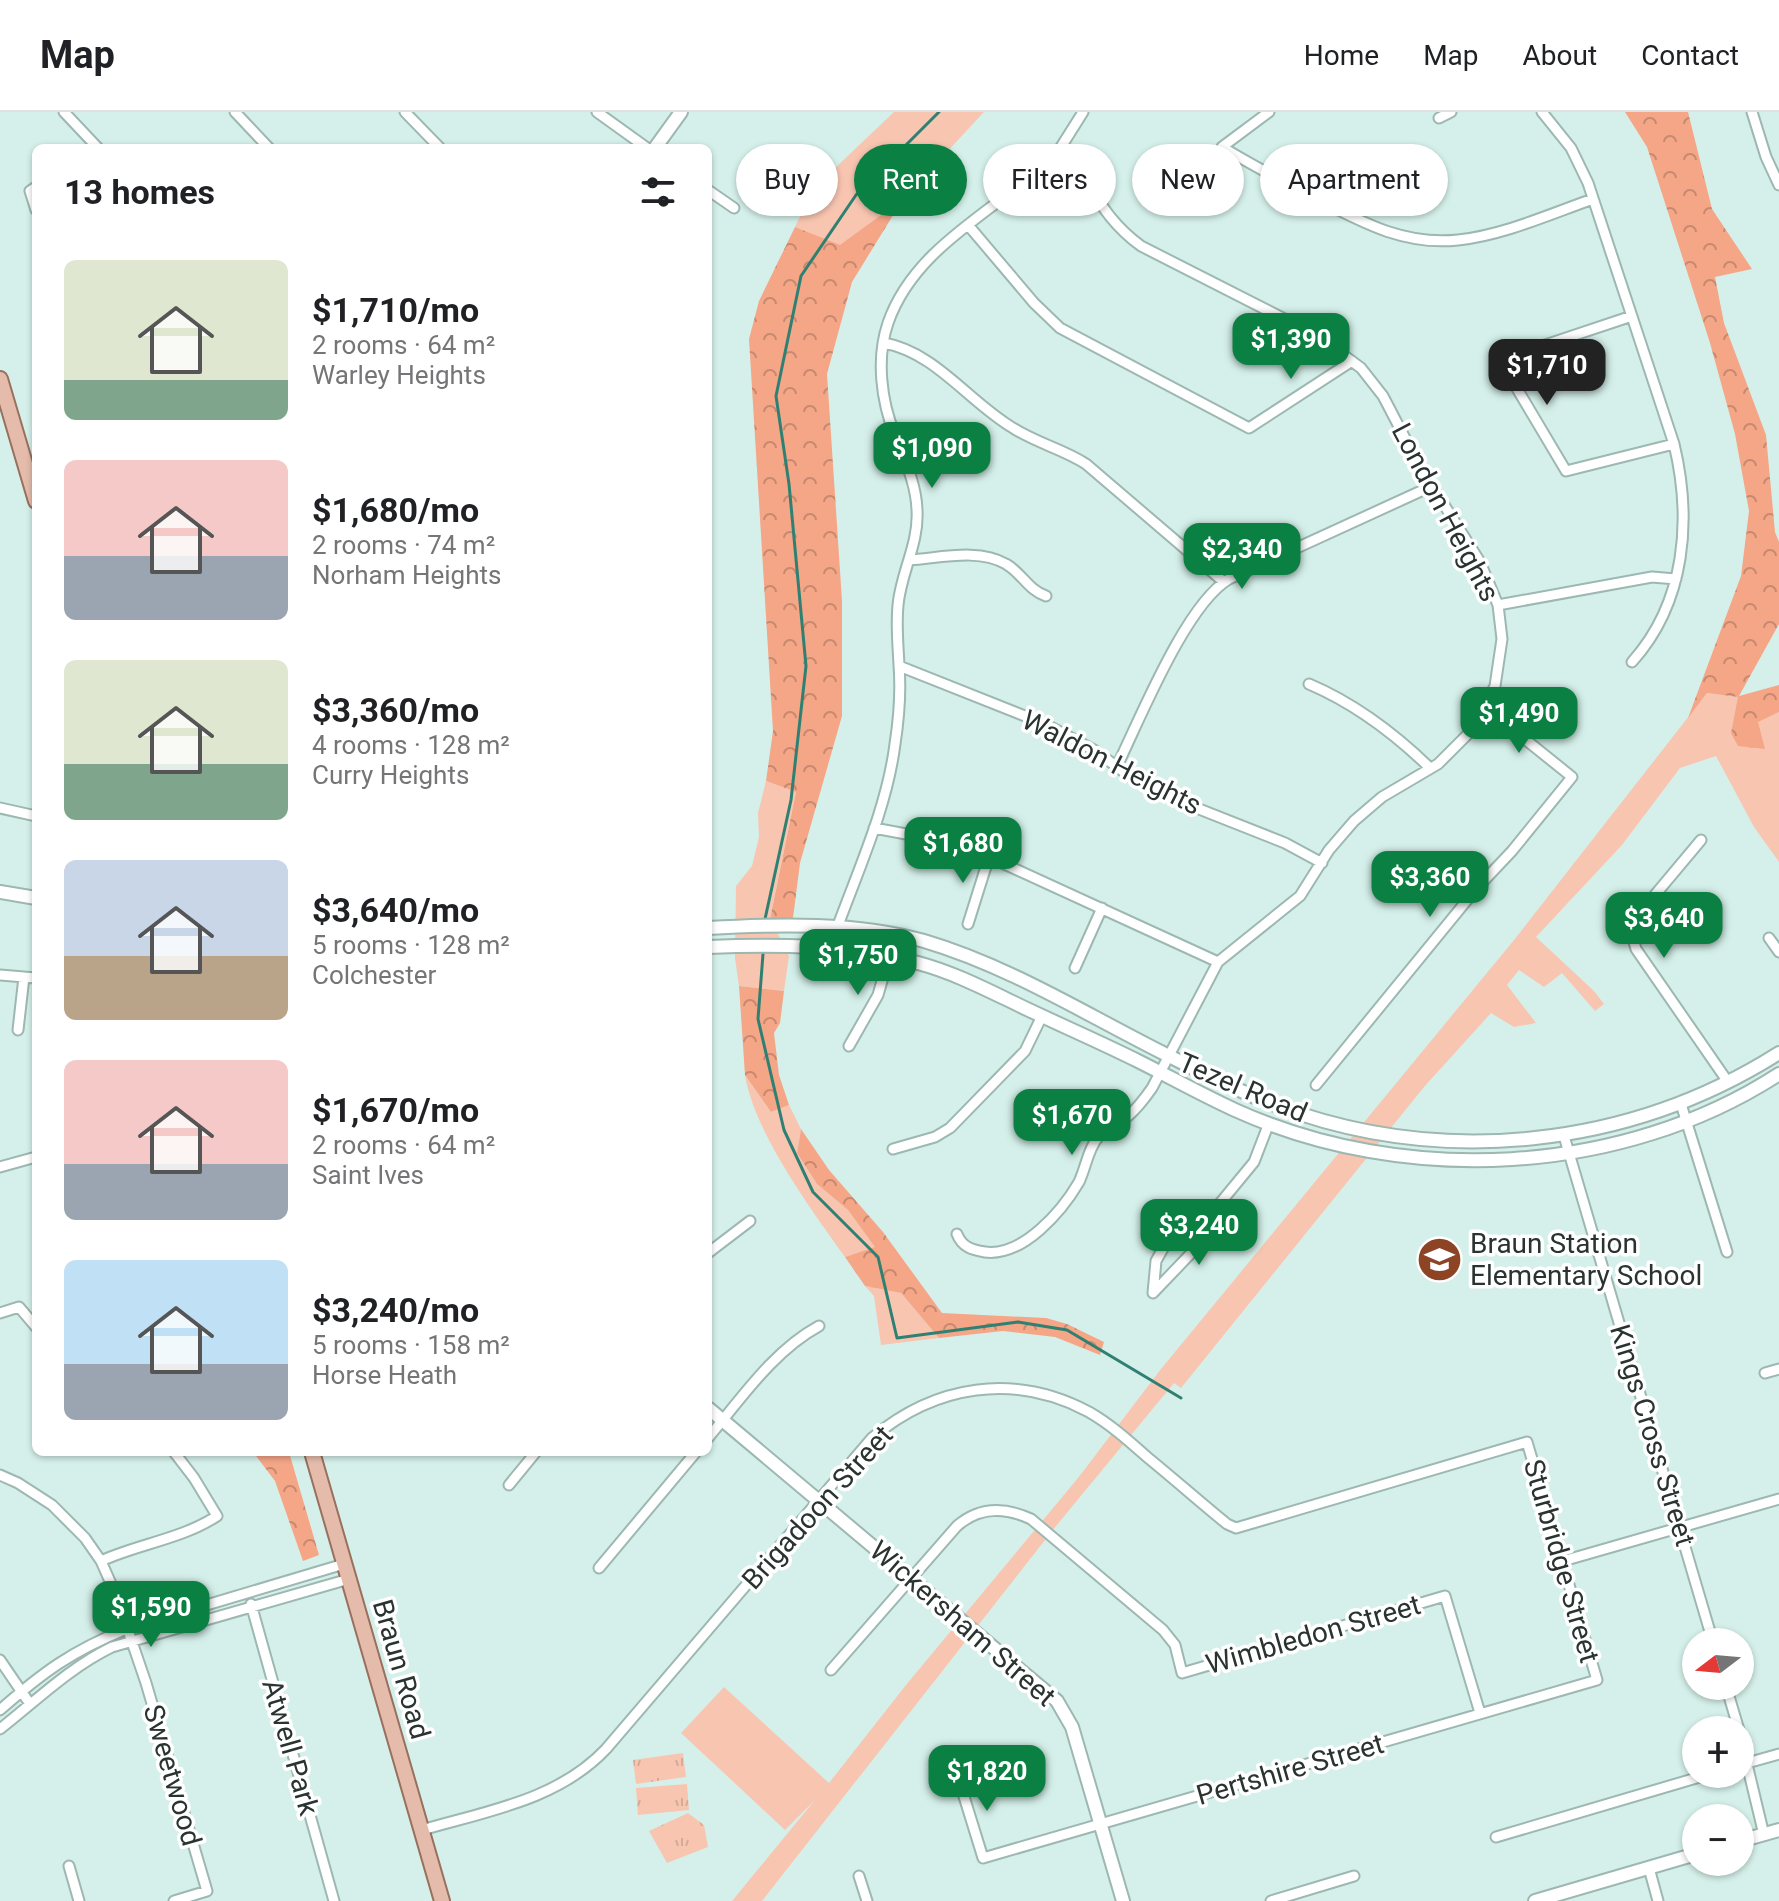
<!DOCTYPE html>
<meta charset="utf-8">
<style>
body{margin:0;font-family:Roboto,sans-serif;background:#f2f2f2;color:#202124;height:100vh;display:flex;flex-direction:column;font-size:30px;white-space:nowrap}
*{box-sizing:border-box;margin:0}
p{font-size:26px;color:#757577}
.icon{flex:none;width:44px;height:44px;fill:none;stroke:currentColor;stroke-width:2;stroke-linecap:round;stroke-linejoin:round}
.map{position:relative;flex:1;overflow:hidden}
.side{position:absolute;left:32px;top:32px;width:680px;height:1312px;display:flex;flex-direction:column;background:#fff;border-radius:12px;box-shadow:0 2px 6px #0004}
.side>*{flex:none}
.top-card{position:absolute;left:736px;top:32px;width:760px;height:72px;display:flex;gap:16px}
.needle{width:52px;rotate:254deg}
.controls{position:absolute;left:1682px;top:1516px;display:grid;gap:16px}
.controls a{display:grid;place-items:center;width:72px;height:72px;border-radius:50%;background:#fff;box-shadow:0 2px 6px #0004;font-size:40px}
.price{position:absolute;translate:-50% -68px;padding:0 18px;border-radius:16px;background:#0b8043;color:#fff;font-size:26px;line-height:52px;filter:drop-shadow(0 2px 4px #0008)}
.price::after{content:'';position:absolute;left:50%;top:48px;width:24px;height:18px;margin-left:-12px;background:inherit;clip-path:polygon(0 0,100% 0,50% 100%)}
.price.selected{background:#222;color:#fff}
ul{padding:0;list-style:none}
li{display:flex;align-items:center;gap:24px;height:200px;padding:0 32px}
li span{display:grid;place-items:center;flex:none;width:224px;height:160px;border-radius:12px;color:#555}
li>.icon{margin-inline-start:auto}
span .icon{width:96px;height:96px;fill:#fffc;stroke-width:1}
li b{font-size:34px}
h2{display:flex;justify-content:space-between;align-items:center;height:96px;padding:0 32px;font-size:34px}
.tag{padding:0 28px;border-radius:36px;background:#fff;box-shadow:0 2px 6px #0004;font-size:28px;line-height:72px}
.tag.selected{background:#0b8043;color:#fff}
header{display:flex;align-items:center;gap:48px;box-sizing:border-box;height:112px;padding:0 40px;background:#fff;border-bottom:2px solid #e0e0e0}
header strong{font-size:38px}
nav{display:flex;gap:44px;margin-inline-start:auto;font-size:28px}
.map>svg:first-child{display:block}
.grass{fill:#f8c5b1}
.forest{fill:url(#forest-crowns)}
.park{fill:url(#park-tufts)}
.lines{fill:none;stroke-linecap:round;stroke-linejoin:round}
.stream{stroke:#2f8072;stroke-width:3}
.street-casing{stroke:#9db7b1;stroke-width:13}
.secondary-casing{stroke:#9db7b1;stroke-width:16}
.primary-casing{stroke:#98705d;stroke-width:18}
.street{stroke:#fff;stroke-width:9}
.secondary{stroke:#fff;stroke-width:12}
.primary{stroke:#e5bcac;stroke-width:14}
.labels{text-anchor:middle;stroke-width:7;stroke-linejoin:round;paint-order:stroke}
.street-label{font-size:28px;fill:#293431;stroke:#fff}
.poi-label{font-size:28px;fill:#293431;stroke:#fff;text-anchor:start}
</style>
<header>
<strong>Map</strong>
<nav><a>Home</a><a>Map</a><a>About</a><a>Contact</a></nav>
</header>
<div class="map">
<svg width="1779" height="1789" viewBox="0 0 1779 1789">
<defs>
<pattern id="forest-crowns" width="20" height="18" patternUnits="userSpaceOnUse" patternTransform="scale(2)"><rect width="20" height="18" fill="#f4a687"/><path d="M2 6a3 3 0 1 1 6 0M12 15a3 3 0 1 1 6 0" fill="none" stroke="#c6886f"/></pattern>
<pattern id="park-tufts" width="24" height="20" patternUnits="userSpaceOnUse" patternTransform="scale(2)"><rect width="24" height="20" fill="#f8c5b1"/><path d="M3 7l-1-3M5 7V3M7 7l1-3M15 17l-1-3M17 17v-4M19 17l1-3" fill="none" stroke="#d5aa99"/></pattern>
</defs>
<rect width="100%" height="100%" fill="#d5f0ea"/>
<path class="grass" d="M894 0H984L903 87 840 134 795 115 813 77Z
M1707 581 1739 585 1731 621 1779 600V750L1754 715 1716 644 1680 656 1622 733 1536 825 1594 879 1604 892 1595 899 1562 861 1544 875 1519 858 1507 873 1536 911 1514 915 1491 901 1424 975 1181 1276 1174 1271 1056 1414 762 1789H732L815 1688 785 1718 681 1621 724 1575 829 1671 906 1573 1078 1366 1161 1257 1514 828Z
M766 669 796 680 770 806 789 844 784 879 739 874 735 846 736 774 752 754 759 725 758 701Z
M745 963 771 1000 789 993 801 1017 797 1041 817 1072 848 1098 876 1135 845 1145C811 1097 754 1020 745 963Z
M865 1174 901 1181 939 1226 881 1233 874 1184Z"/>
<path class="forest" d="M1625 0H1688L1712 97 1752 157 1715 165 1724 211 1766 323 1775 420 1779 430V512L1739 584 1779 573V600L1758 610 1765 637 1738 634 1731 621 1738 585 1707 581 1688 606 1741 464 1749 399 1735 322 1710 231 1647 35Z
M903 87 852 170 827 262 842 489V604L800 751 793 806 770 807 796 680 766 669 773 619 749 227 759 189 795 115 840 133Z
M739 874 784 879 780 911 774 921 779 963 789 993 771 1000 745 963Z
M801 1017 829 1058 883 1120 942 1201 1046 1206 1067 1212 1104 1230 1100 1243 1055 1225 1003 1219 939 1226 901 1181 865 1174 845 1145 875 1135 848 1098 817 1072 797 1041Z
M253 1340H289L319 1443 303 1449 275 1369Z"/>
<path class="park" d="M683 1641 686 1665 636 1672 633 1648Z
M687 1672 689 1698 638 1703 636 1676Z
M688 1701 704 1713 708 1735 667 1751 649 1719Z"/>
<g class="lines">
<path class="stream" d="M765 807 791 688 806 554 789 372 776 284 801 164 856 83 939 0
M763 842 758 907 784 1018 813 1080 878 1145 897 1226 1018 1210 1067 1218 1181 1286"/>
<defs>
<path id="street" d="M64 0 98 36
M235 0 269 36
M405 0 440 36
M597 0 647 36
M1269 0 1222 35C1252 53 1282 69 1313 85 1360 109 1403 134 1458 128 1504 123 1550 102 1593 87
M1542 0 1571 36 1588 71 1674 332C1692 407 1686 490 1632 550
M1752 0 1766 45 1779 73
M1439 6 1451 0
M36 75 30 79 36 98
M708 78 734 96
M968 113 1034 191 1060 216 1249 316 1352 249
M1632 204 1500 248 1566 359 1674 332
M884 231C935 240 969 290 1013 316 1036 331 1063 337 1086 352L1224 470
M910 448C940 446 979 436 1006 452 1022 461 1028 478 1046 484
M1498 493 1652 465 1676 467
M899 554 1045 612 1094 638 1135 668 1194 695 1285 731 1322 751
M1309 572C1356 592 1394 621 1430 656
M1117 654C1140 607 1186 492 1229 467L1432 374
M0 696 36 704
M874 716 922 725 989 745 1218 850
M1701 728 1639 802C1633 815 1631 823 1636 837L1728 970
M968 812 989 745
M837 816C859 756 887 695 895 632 899 606 901 579 899 553 898 533 896 513 898 493 901 460 919 432 917 398 916 371 905 349 895 323 881 289 876 246 888 211 914 136 993 100 1048 50L1061 35 1083 0
M1769 826 1779 840
M1075 856 1102 796
M0 863 36 866
M18 918 24 865
M849 934 878 883 889 844
M1316 973 1477 776 1512 739 1572 665 1485 595
M1681 992 1727 1140
M1564 1024 1713 1530
M893 1037 935 1025 950 1016 1025 939 1042 904
M0 1055 36 1045
M957 1122C962 1135 972 1138 985 1140 1023 1145 1062 1099 1079 1070 1086 1055 1088 1037 1098 1025 1106 1015 1119 1011 1128 1004 1138 996 1145 986 1152 976L1218 850 1300 784 1329 738 1354 709 1382 685 1438 652 1472 618 1495 574 1502 527 1498 493 1480 450 1419 353 1383 284 1361 256 1316 223 1141 134C1099 103 1093 72 1061 35
M708 1141 750 1109
M1153 1181 1156 1149 1166 1131 1207 1107 1254 1050 1269 1011
M1153 1181 1197 1135 1204 1124 1207 1107
M0 1201 19 1195 36 1215
M1765 1261 1779 1257
M708 1326C741 1287 773 1239 819 1214
M0 1363 18 1371 52 1393 85 1426 101 1449 116 1483 146 1571 207 1779 174 1789
M509 1373 536 1340
M101 1449C138 1432 182 1427 217 1404L194 1366 174 1340
M1563 1449 1779 1387
M599 1456 696 1340
M251 1492 334 1789
M0 1548 30 1592
M831 1558 957 1414C980 1394 1005 1395 1031 1407L1163 1518 1175 1533 1182 1561 1445 1484 1480 1601
M1726 1574 1739 1618
M0 1598C43 1560 72 1539 126 1517L344 1452
M0 1617C37 1588 69 1556 112 1535L349 1467
M1740 1623 1764 1723
M1740 1653 1779 1642
M422 1718C487 1699 558 1688 606 1637L872 1326C935 1273 1014 1260 1089 1300 1110 1312 1129 1329 1147 1345 1174 1367 1200 1390 1227 1412L1236 1416 1527 1330 1597 1568 983 1746 958 1665
M1496 1725 1710 1662
M69 1754 79 1789
M1649 1756 1658 1789
M859 1764 867 1789
M1271 1789 1354 1764"/>
<path id="secondary" d="M655 36 681 0
M0 780 36 786
M708 816C778 812 857 810 924 829 1009 854 1087 903 1165 942 1201 960 1237 979 1275 993 1441 1056 1629 1036 1779 941
M708 835C778 832 850 833 918 851 956 861 993 881 1029 898 1065 915 1102 931 1138 949 1170 965 1202 983 1235 998 1405 1075 1622 1064 1779 962
M708 1296 1057 1589 1072 1615 1123 1789
M1740 1729 1779 1718
M1535 1789 1696 1742"/>
<path id="primary" d="M0 267 36 389
M312 1340 442 1789"/>
</defs>
<use href="#street" class="street-casing"/>
<use href="#secondary" class="secondary-casing"/>
<use href="#primary" class="primary-casing"/>
<use href="#street" class="street"/>
<use href="#secondary" class="secondary"/>
<use href="#primary" class="primary"/>
</g>
<defs>
<symbol id="school-disc" viewBox="-11 -11 22 22"><circle r="9.5" fill="#8d4425" stroke="#fff"/><path d="M0-5L7-2L0 1L-7-2ZM-4 1L0 2.5L4 1V4Q0 6-4 4Z" fill="#fff"/></symbol>
</defs>
<g fill-rule="evenodd">
<use href="#school-disc" x="1414" y="1122" width="51" height="51"/>
</g>
<g class="labels">
<g class="street-label">
<text transform="translate(1446 400) rotate(62)" y="10">London Heights</text>
<text transform="translate(1112 650) rotate(27)" y="10">Waldon Heights</text>
<text transform="translate(1243 975) rotate(23)" y="10">Tezel Road</text>
<text transform="translate(1653 1323) rotate(73)" y="10">Kings Cross Street</text>
<text transform="translate(817 1395) rotate(-48)" y="10">Brigadoon Street</text>
<text transform="translate(1562 1449) rotate(74)" y="10">Sturbridge Street</text>
<text transform="translate(963 1511) rotate(41)" y="10">Wickersham Street</text>
<text transform="translate(1313 1522) rotate(-16)" y="10">Wimbledon Street</text>
<text transform="translate(402 1557) rotate(74)" y="10">Braun Road</text>
<text transform="translate(291 1635) rotate(74)" y="10">Atwell Park</text>
<text transform="translate(1290 1657) rotate(-16)" y="10">Pertshire Street</text>
<text transform="translate(173 1663) rotate(74)" y="10">Sweetwood</text>
</g>
<g class="poi-label">
<text x="1470" y="1141">Braun Station<tspan x="1470" dy="32">Elementary School</tspan></text>
</g>
</g>
</svg>
<div class="controls">
<a><svg class="needle" viewBox="-14 -14 28 28"><path d="M0-13l5 13h-10z" fill="#e53935"/><path d="M0 13l5-13h-10z" fill="#757577"/></svg></a>
<a>+</a>
<a>−</a>
</div>
<b class="price" style="left:1291px;top:269px">$1,390</b>
<b class="price selected" style="left:1547px;top:295px">$1,710</b>
<b class="price" style="left:932px;top:378px">$1,090</b>
<b class="price" style="left:1242px;top:479px">$2,340</b>
<b class="price" style="left:1519px;top:643px">$1,490</b>
<b class="price" style="left:963px;top:773px">$1,680</b>
<b class="price" style="left:1430px;top:807px">$3,360</b>
<b class="price" style="left:1664px;top:848px">$3,640</b>
<b class="price" style="left:858px;top:885px">$1,750</b>
<b class="price" style="left:1072px;top:1045px">$1,670</b>
<b class="price" style="left:1199px;top:1155px">$3,240</b>
<b class="price" style="left:151px;top:1537px">$1,590</b>
<b class="price" style="left:987px;top:1701px">$1,820</b>
<div class="top-card">
<a class="tag">Buy</a>
<a class="tag selected">Rent</a>
<a class="tag">Filters</a>
<a class="tag">New</a>
<a class="tag">Apartment</a>
</div>
<section class="side">
<h2>13 homes<svg class="icon" aria-label="filters" viewBox="0 0 24 24"><path d="M4 7h16M4 17h16"/><circle cx="9" cy="7" r="2"/><circle cx="15" cy="17" r="2"/></svg></h2>
<ul>
<li><span style="background:linear-gradient(#dfe7d0 75%,#7fa58c 0)"><svg class="icon" aria-label="home" viewBox="0 0 24 24"><path d="M3 11l9-7 9 7M6 9v11h12V9"/></svg></span><div><b>$1,710/mo</b><p>2 rooms · 64 m²</p><p>Warley Heights</p></div></li>
<li><span style="background:linear-gradient(#f6c9c9 60%,#9aa5b1 0)"><svg class="icon" aria-label="home" viewBox="0 0 24 24"><path d="M3 11l9-7 9 7M6 9v11h12V9"/></svg></span><div><b>$1,680/mo</b><p>2 rooms · 74 m²</p><p>Norham Heights</p></div></li>
<li><span style="background:linear-gradient(#dfe7d0 65%,#7fa58c 0)"><svg class="icon" aria-label="home" viewBox="0 0 24 24"><path d="M3 11l9-7 9 7M6 9v11h12V9"/></svg></span><div><b>$3,360/mo</b><p>4 rooms · 128 m²</p><p>Curry Heights</p></div></li>
<li><span style="background:linear-gradient(#c9d6e8 60%,#b9a48a 0)"><svg class="icon" aria-label="home" viewBox="0 0 24 24"><path d="M3 11l9-7 9 7M6 9v11h12V9"/></svg></span><div><b>$3,640/mo</b><p>5 rooms · 128 m²</p><p>Colchester</p></div></li>
<li><span style="background:linear-gradient(#f6c9c9 65%,#9aa5b1 0)"><svg class="icon" aria-label="home" viewBox="0 0 24 24"><path d="M3 11l9-7 9 7M6 9v11h12V9"/></svg></span><div><b>$1,670/mo</b><p>2 rooms · 64 m²</p><p>Saint Ives</p></div></li>
<li><span style="background:linear-gradient(#bfe0f5 65%,#9aa5b1 0)"><svg class="icon" aria-label="home" viewBox="0 0 24 24"><path d="M3 11l9-7 9 7M6 9v11h12V9"/></svg></span><div><b>$3,240/mo</b><p>5 rooms · 158 m²</p><p>Horse Heath</p></div></li>
</ul>
</section>
</div>
